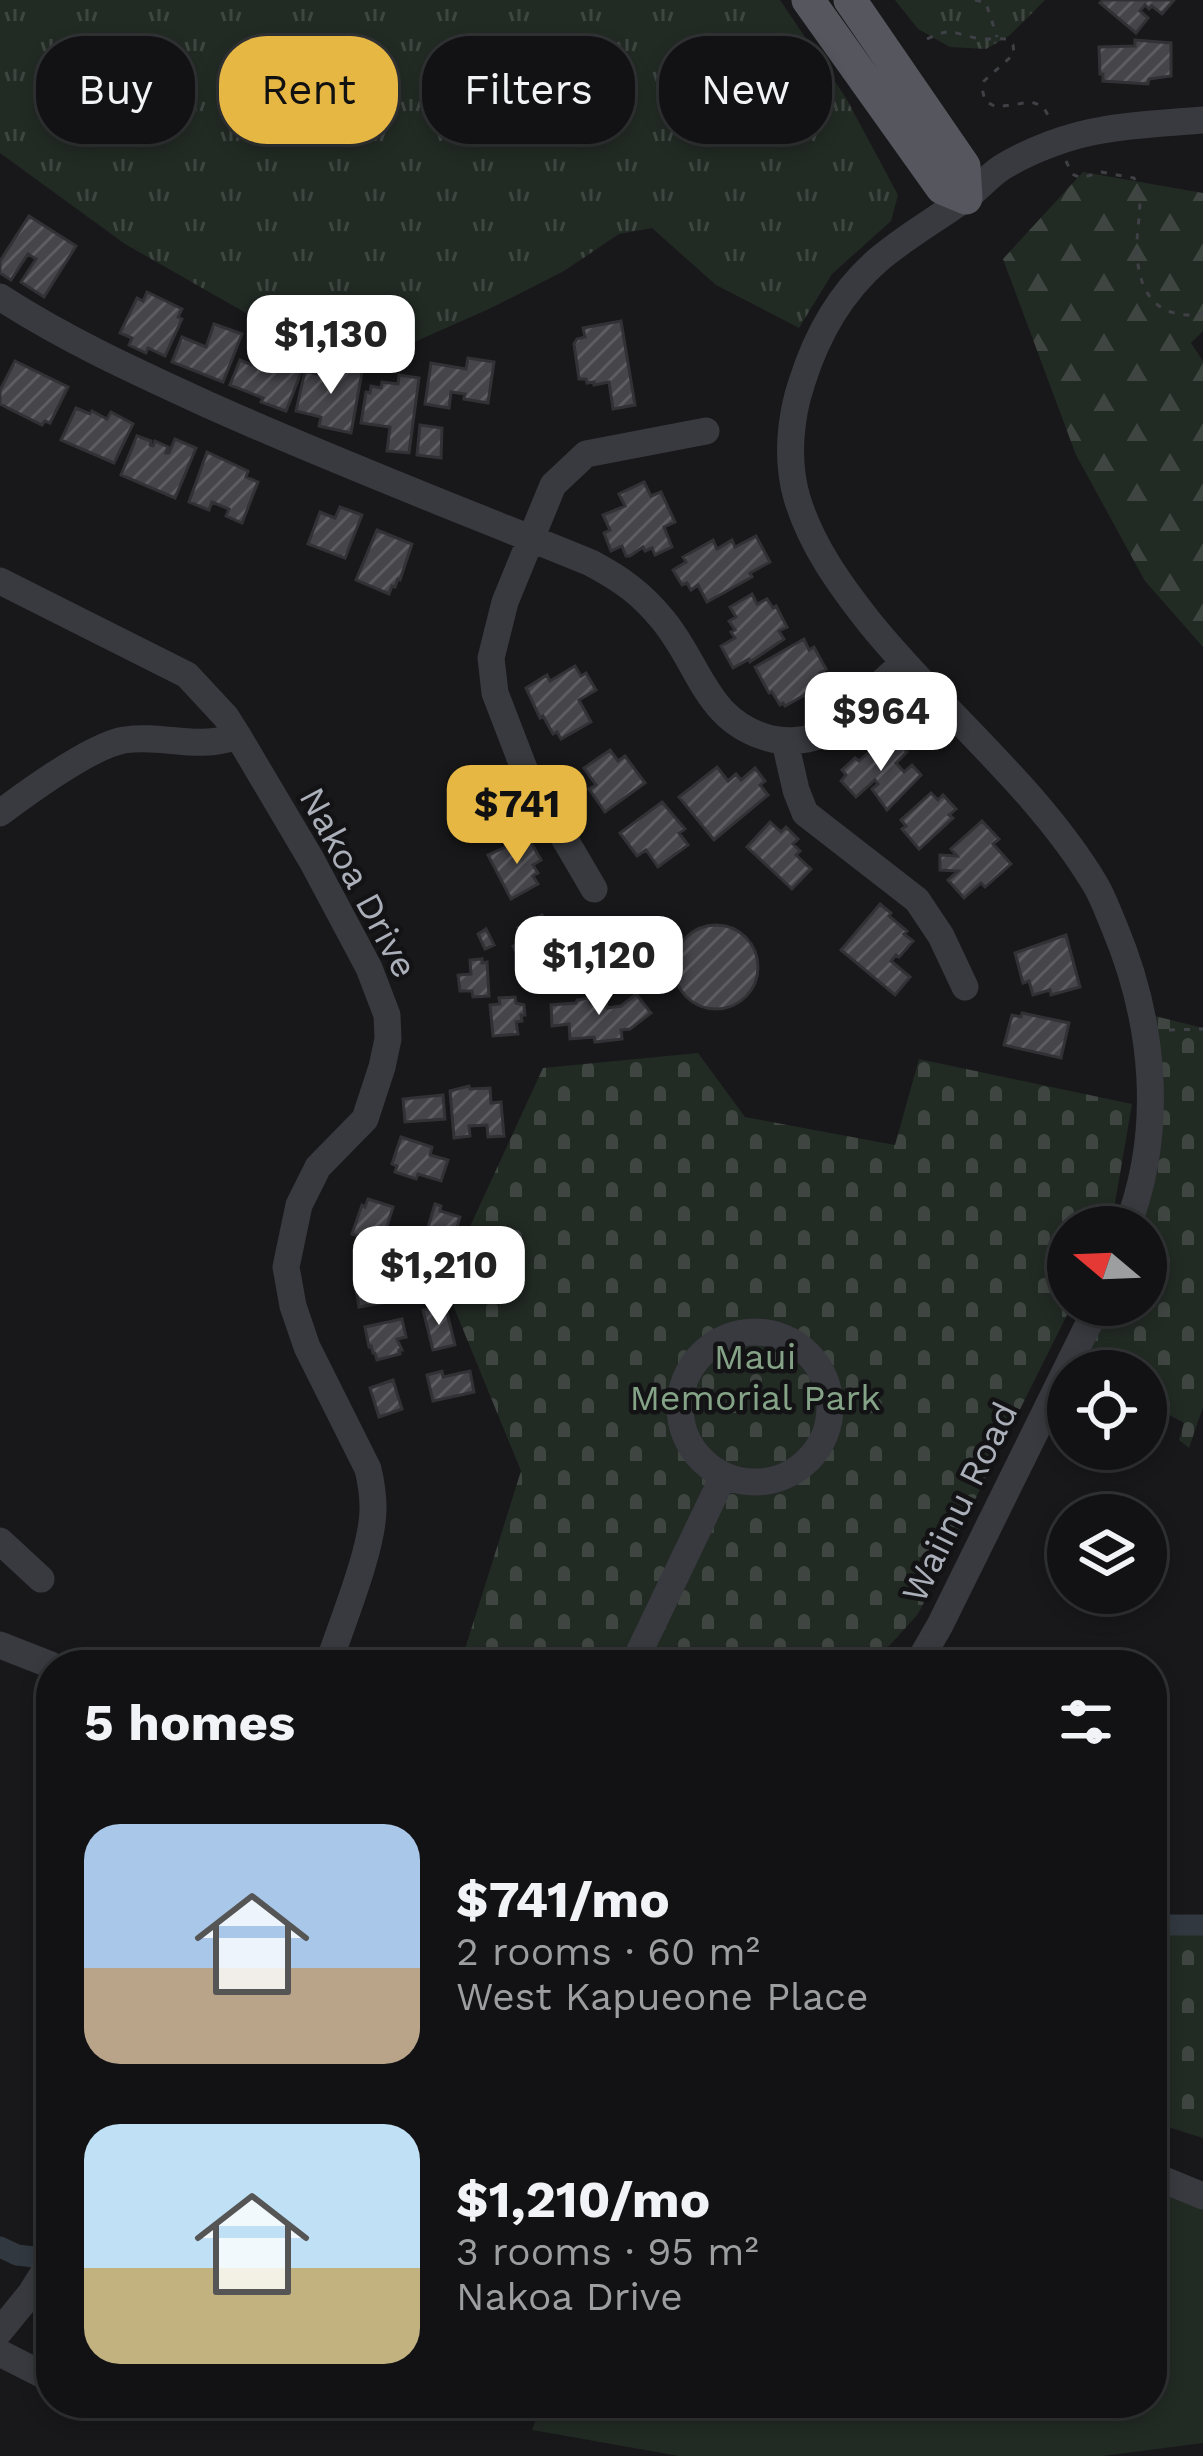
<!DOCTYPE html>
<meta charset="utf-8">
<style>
body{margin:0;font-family:"Work Sans",sans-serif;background:#1f2022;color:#f1f3f6;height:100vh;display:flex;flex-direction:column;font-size:45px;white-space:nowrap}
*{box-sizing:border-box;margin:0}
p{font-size:39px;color:#9c9ea0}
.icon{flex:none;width:66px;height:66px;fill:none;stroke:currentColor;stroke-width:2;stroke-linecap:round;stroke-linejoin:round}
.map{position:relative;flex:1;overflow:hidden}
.side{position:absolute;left:36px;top:1650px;width:1131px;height:768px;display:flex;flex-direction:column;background:#121214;border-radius:48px;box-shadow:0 6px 18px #0003,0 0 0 3px #313234}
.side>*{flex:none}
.guide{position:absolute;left:36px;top:36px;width:1131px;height:108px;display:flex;gap:24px}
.needle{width:78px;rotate:289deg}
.tools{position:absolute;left:1047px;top:1206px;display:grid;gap:24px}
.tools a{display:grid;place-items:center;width:120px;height:120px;border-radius:50%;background:#121214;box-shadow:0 6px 18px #0003,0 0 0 3px #313234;font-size:60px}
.price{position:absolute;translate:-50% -102px;padding:0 27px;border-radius:24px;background:#fff;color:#222;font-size:39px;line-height:78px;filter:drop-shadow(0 3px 6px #0008)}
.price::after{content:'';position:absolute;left:50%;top:72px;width:36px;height:27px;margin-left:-18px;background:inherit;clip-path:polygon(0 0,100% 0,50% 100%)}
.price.current{background:#e7b743;color:#111}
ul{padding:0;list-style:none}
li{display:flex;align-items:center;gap:36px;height:300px;padding:0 48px}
li span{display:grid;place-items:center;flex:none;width:336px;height:240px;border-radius:36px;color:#555}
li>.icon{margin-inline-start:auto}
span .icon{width:144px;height:144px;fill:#fffc;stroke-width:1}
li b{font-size:51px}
h2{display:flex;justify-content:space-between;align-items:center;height:144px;padding:0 48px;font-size:51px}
.tag{padding:0 42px;border-radius:48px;background:#121214;box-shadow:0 6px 18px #0003,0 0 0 3px #313234;font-size:42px;line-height:108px}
.tag.current{background:#e7b743;color:#111}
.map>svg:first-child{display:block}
.grass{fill:url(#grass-tufts)}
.forest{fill:url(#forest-firs)}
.cemetery{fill:url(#cemetery-stones)}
.green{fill:#222a24}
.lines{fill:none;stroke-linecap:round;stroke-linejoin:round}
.canal{stroke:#31383f;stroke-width:21}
.building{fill:url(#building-hatch);stroke:#323236;stroke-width:3}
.path{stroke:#3f4146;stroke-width:3;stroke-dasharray:6 9;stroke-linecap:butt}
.minor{stroke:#393a3f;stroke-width:27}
.major{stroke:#56575e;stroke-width:33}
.labels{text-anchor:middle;stroke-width:9;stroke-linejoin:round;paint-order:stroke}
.street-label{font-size:36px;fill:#abafb9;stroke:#131315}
.park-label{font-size:36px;fill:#84a387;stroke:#131315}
</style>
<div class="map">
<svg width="1203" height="2456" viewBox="0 0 1203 2456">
<defs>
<pattern id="grass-tufts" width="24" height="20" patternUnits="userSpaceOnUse" patternTransform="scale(3)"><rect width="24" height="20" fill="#222a24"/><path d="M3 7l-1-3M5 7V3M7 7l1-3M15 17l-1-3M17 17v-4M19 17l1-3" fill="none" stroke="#3f4642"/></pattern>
<pattern id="forest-firs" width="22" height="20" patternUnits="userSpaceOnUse" patternTransform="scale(3)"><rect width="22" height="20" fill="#222a24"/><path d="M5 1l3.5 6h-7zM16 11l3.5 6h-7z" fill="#3f4642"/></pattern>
<pattern id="cemetery-stones" width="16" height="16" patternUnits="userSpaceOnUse" patternTransform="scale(3)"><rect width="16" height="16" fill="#222a24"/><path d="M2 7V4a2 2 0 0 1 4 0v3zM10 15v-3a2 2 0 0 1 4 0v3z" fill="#3f4642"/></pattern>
<pattern id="building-hatch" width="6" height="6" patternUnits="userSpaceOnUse" patternTransform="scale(3)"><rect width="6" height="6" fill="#45454a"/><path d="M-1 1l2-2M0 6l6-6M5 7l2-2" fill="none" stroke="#5d5d62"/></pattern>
</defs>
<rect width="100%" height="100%" fill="#18181a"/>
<path class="grass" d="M0 0H780L846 98 898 195 891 221 832 274 799 328 716 285 652 228 619 234 564 271 491 308 385 355 267 325 125 244 0 153Z
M895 0H1045L1010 35 986 49 950 47 918 29Z"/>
<path class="forest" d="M1083 172 1203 193V331L1191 343 1203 361V647L1145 581 1076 455 1003 259Z"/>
<path class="cemetery" d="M1155 1016 1203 1028V1407L1189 1448 1179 1440 1184 1423 1146 1402V1371H1075L1109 1305H1146V1227H1141Z
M698 1053 745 1117 895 1145 919 1059 1132 1104 1111 1226 1068 1227V1305H1072L918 1614 890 1645 864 1665H460L521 1471 444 1283 543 1068Z
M1152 1923 1203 1925V2138L1152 2122Z"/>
<path class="green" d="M1152 2183 1203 2204V2443L1103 2456H679L532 2430 542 2403H1152Z"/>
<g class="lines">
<path class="canal" d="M1152 1925H1203
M0 2247 17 2255 51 2259"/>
</g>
<path class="building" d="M1103 0H1174L1162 14 1152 6 1149 9 1145 5 1140 11 1148 18 1136 33 1100 3Z
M1135 40 1171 43V76L1149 79 1148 84 1103 81V74H1100L1099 47 1135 46Z
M29 216 76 246 44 297 21 282 36 259 28 254 11 280 0 273V261Z
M147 292 182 309 178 317 182 319 165 356 148 348 146 353 129 345 132 338 120 333 137 298 143 301Z
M621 321 635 405 613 409 609 382 594 385V382L587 383 586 379H579L574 344 577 339 585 337 583 328Z
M214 324 242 334 223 382 172 362 182 337 206 347Z
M281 353 305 362 286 411 261 402 263 398 230 385 240 360 264 370 267 362 276 366Z
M468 358 494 362 488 403 464 399 465 394 451 392 449 408 425 404 431 363 466 369Z
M15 361 68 387 50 423 45 421 42 425 0 404V390Z
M339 367 362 372 351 433 319 426 321 417 296 411 305 371 317 374 318 369 333 372V369L339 370Z
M399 375 419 378 409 453 387 451 390 427 361 423 366 392 370 393 371 386 381 388 382 382 398 384Z
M76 408 90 414 92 411 107 419 111 412 133 424 114 463 61 440Z
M420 425 442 428 441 458 417 455Z
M137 436 151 441 150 445 153 446 155 441 168 447 166 453H169L175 439 196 448 175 498 121 475Z
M207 452 248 471 246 477 258 482 242 523 226 516 229 509 212 502 209 510 189 502Z
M644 482 651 496 661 492 675 522 664 527 672 547 655 555 652 548 645 551 643 547 630 556H626L622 546 611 551 604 533 610 530 603 515 625 506 619 494Z
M340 507 362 515 345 558 308 544 320 512 335 518Z
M377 530 412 544 400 580 398 579 395 587 392 586 389 594 356 580Z
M756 536 770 562 750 573 752 577 707 602 698 585 691 590 687 583 682 585 673 570 686 562 683 557 713 540 717 549 732 540 735 547Z
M752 594 757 604 767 599 773 608 776 606 787 627 779 631 784 639 750 662 749 659 733 668 721 646 735 638 731 632 735 630 729 621 736 617 730 607Z
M804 639 809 650 814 647 826 669 820 673 826 683 785 706 783 703 780 705 772 692 769 693 755 667Z
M575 666 581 676 586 673 596 690 579 700 591 722 561 739 557 732 553 734 543 716 540 718 526 688 547 675 550 681Z
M896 739 907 752 896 763 904 772 912 765 921 775 887 810 872 789 878 784 875 780 856 797 841 781 846 775 842 770 855 758 859 761 869 752 872 756 883 745 886 749Z
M610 750 618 761 625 756 645 783 605 812 589 789 596 785 584 768Z
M717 767 728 781 736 774 741 780 755 768 765 781 760 785 768 795 714 840 679 797Z
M931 793 938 800 943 795 956 809 949 815 953 818 919 849 902 829 906 826 901 820Z
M662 802 685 829 679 833 688 845 658 867 646 850 637 856 620 833Z
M982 821 999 839 993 844 1011 864 985 887 981 883 964 898 948 880 958 871 940 870V855L957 856 951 849Z
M770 822 781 832 786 827 798 839 793 844 800 851 796 855 811 869 792 889 747 847Z
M528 837 541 860 533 865 538 873 533 876 538 884 511 899 488 855Z
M880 904 891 913 889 916 907 931 904 934 913 941 899 957 896 955 891 961 910 977 895 995 841 950Z
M542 915 551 932 555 930 559 938 561 936 571 956 568 958 569 961 531 980 513 946 524 940 518 928Z
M674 967a42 42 0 1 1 84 0a42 42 0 1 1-84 0Z
M486 929 494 945 485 949 478 934Z
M1066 935 1080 987 1051 995 1050 990 1033 995 1029 981 1023 983 1015 953Z
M482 959V963L487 962 489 996 473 997 472 991H460L458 975 471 974 470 960Z
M636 994 651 1013 630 1029 621 1030 622 1039 595 1042 594 1037 570 1039 569 1024 552 1026 551 1005 576 1003 577 1000 589 998 590 1003 606 1001 607 1008 621 1006Z
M515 997 516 1003 524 1005 525 1015H521L522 1021 516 1022 518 1034 493 1036 490 1005 500 1004 499 998Z
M1022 1013 1069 1023 1061 1058 1004 1045 1012 1015 1021 1017Z
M469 1086 470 1089 490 1088 491 1103 501 1102 504 1136 488 1137 487 1125 469 1126 470 1136 454 1138 450 1091Z
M443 1095 445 1119 405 1122 403 1099Z
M401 1137 432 1147 430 1155 448 1160 441 1181 418 1174 416 1179 395 1172 397 1166 392 1164Z
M368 1199 393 1207 382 1243 352 1234 362 1205 365 1207Z
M435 1204 441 1206 440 1211 460 1217 454 1237 449 1236 447 1244 425 1237Z
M396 1264 397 1275 401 1274 405 1299 359 1307 355 1283H359L357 1270Z
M445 1305 455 1345 433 1350 423 1310Z
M402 1319 406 1337 397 1339 402 1350H399L400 1354 377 1360 375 1353H373L371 1346 369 1347 365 1327Z
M442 1371 443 1377 470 1371 474 1392 433 1401 427 1375Z
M393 1380 402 1409 379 1417 370 1388Z"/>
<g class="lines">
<path class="path" d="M975 0 986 3 997 37
M927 39C951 27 952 33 976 38 985 40 997 38 1007 39L1013 45 1014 54 984 81 982 88 985 101 996 107 1031 102 1043 106 1050 119
M1066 161 1072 174 1081 178 1101 172 1134 178C1145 199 1137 221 1137 244 1136 289 1154 321 1203 314
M1169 1030 1203 1029"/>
<path class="minor" d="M0 297C66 340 139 373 211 406 336 462 464 511 591 563 621 579 641 593 663 620 701 666 706 723 772 739 786 742 804 741 818 736 835 729 886 678 903 663
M0 581 187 675 226 717 238 736 312 861 369 968 387 1015 388 1039 382 1067 365 1119 318 1167 299 1205 286 1267 293 1306 307 1347 368 1469C371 1482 373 1495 373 1507 374 1547 341 1625 328 1665
M785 742 796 790 805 813 917 900 941 936 965 987
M0 813C28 792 91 746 124 740 166 734 194 751 238 736
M594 889 525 771 495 693 491 658 505 602 553 485 586 454 706 431
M1127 1227C1165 1129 1154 1021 1114 926 1108 912 1103 897 1095 884 1037 787 941 711 870 623 840 585 811 545 797 498 786 461 790 417 802 382 817 334 840 293 878 260 906 236 937 219 967 197 979 188 989 176 1001 168 1030 150 1070 135 1103 130 1136 124 1170 123 1203 120
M680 1407a75 75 0 1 1 150 0a75 75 0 1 1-150 0Z
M0 1541 41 1579
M0 1645 51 1665
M633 1665 723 1477
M917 1665 940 1625 1098 1305
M1152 2175 1203 2196
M0 2331 31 2293 51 2261
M0 2353 51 2379"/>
<path class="major" d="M808 0 942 188 966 198 964 166 850 0"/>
</g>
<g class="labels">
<g class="street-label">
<text transform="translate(359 882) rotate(62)" y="13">Nakoa Drive</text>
<text transform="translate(959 1502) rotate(-64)" y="13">Waiinu Road</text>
</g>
<g class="park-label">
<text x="755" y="1369">Maui<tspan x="755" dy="41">Memorial Park</tspan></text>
</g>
</g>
</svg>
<div class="tools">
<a><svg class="needle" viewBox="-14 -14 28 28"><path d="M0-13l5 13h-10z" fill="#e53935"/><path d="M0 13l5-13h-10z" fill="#9c9ea0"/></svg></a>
<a><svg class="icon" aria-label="locate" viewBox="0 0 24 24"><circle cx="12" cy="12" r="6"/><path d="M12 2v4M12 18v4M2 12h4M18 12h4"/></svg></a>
<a><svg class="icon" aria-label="layers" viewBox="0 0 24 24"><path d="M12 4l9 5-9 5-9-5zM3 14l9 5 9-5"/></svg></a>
</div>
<b class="price" style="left:331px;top:397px">$1,130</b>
<b class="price" style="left:881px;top:774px">$964</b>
<b class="price current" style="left:517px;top:867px">$741</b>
<b class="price" style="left:599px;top:1018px">$1,120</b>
<b class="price" style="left:439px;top:1328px">$1,210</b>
<div class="guide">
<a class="tag">Buy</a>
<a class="tag current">Rent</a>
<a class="tag">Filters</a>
<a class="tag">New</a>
</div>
<section class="side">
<h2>5 homes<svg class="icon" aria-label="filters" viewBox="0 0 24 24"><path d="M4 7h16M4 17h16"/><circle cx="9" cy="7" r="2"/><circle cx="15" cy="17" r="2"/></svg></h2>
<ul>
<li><span style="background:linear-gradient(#a9c7e8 60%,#b9a48a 0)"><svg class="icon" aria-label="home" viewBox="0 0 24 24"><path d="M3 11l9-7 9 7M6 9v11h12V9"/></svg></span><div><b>$741/mo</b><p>2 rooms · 60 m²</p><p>West Kapueone Place</p></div></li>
<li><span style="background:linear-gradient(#bfe0f5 60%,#c2b280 0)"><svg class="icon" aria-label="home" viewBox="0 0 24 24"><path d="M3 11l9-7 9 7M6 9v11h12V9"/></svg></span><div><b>$1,210/mo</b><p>3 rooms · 95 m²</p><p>Nakoa Drive</p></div></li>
</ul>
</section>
</div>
